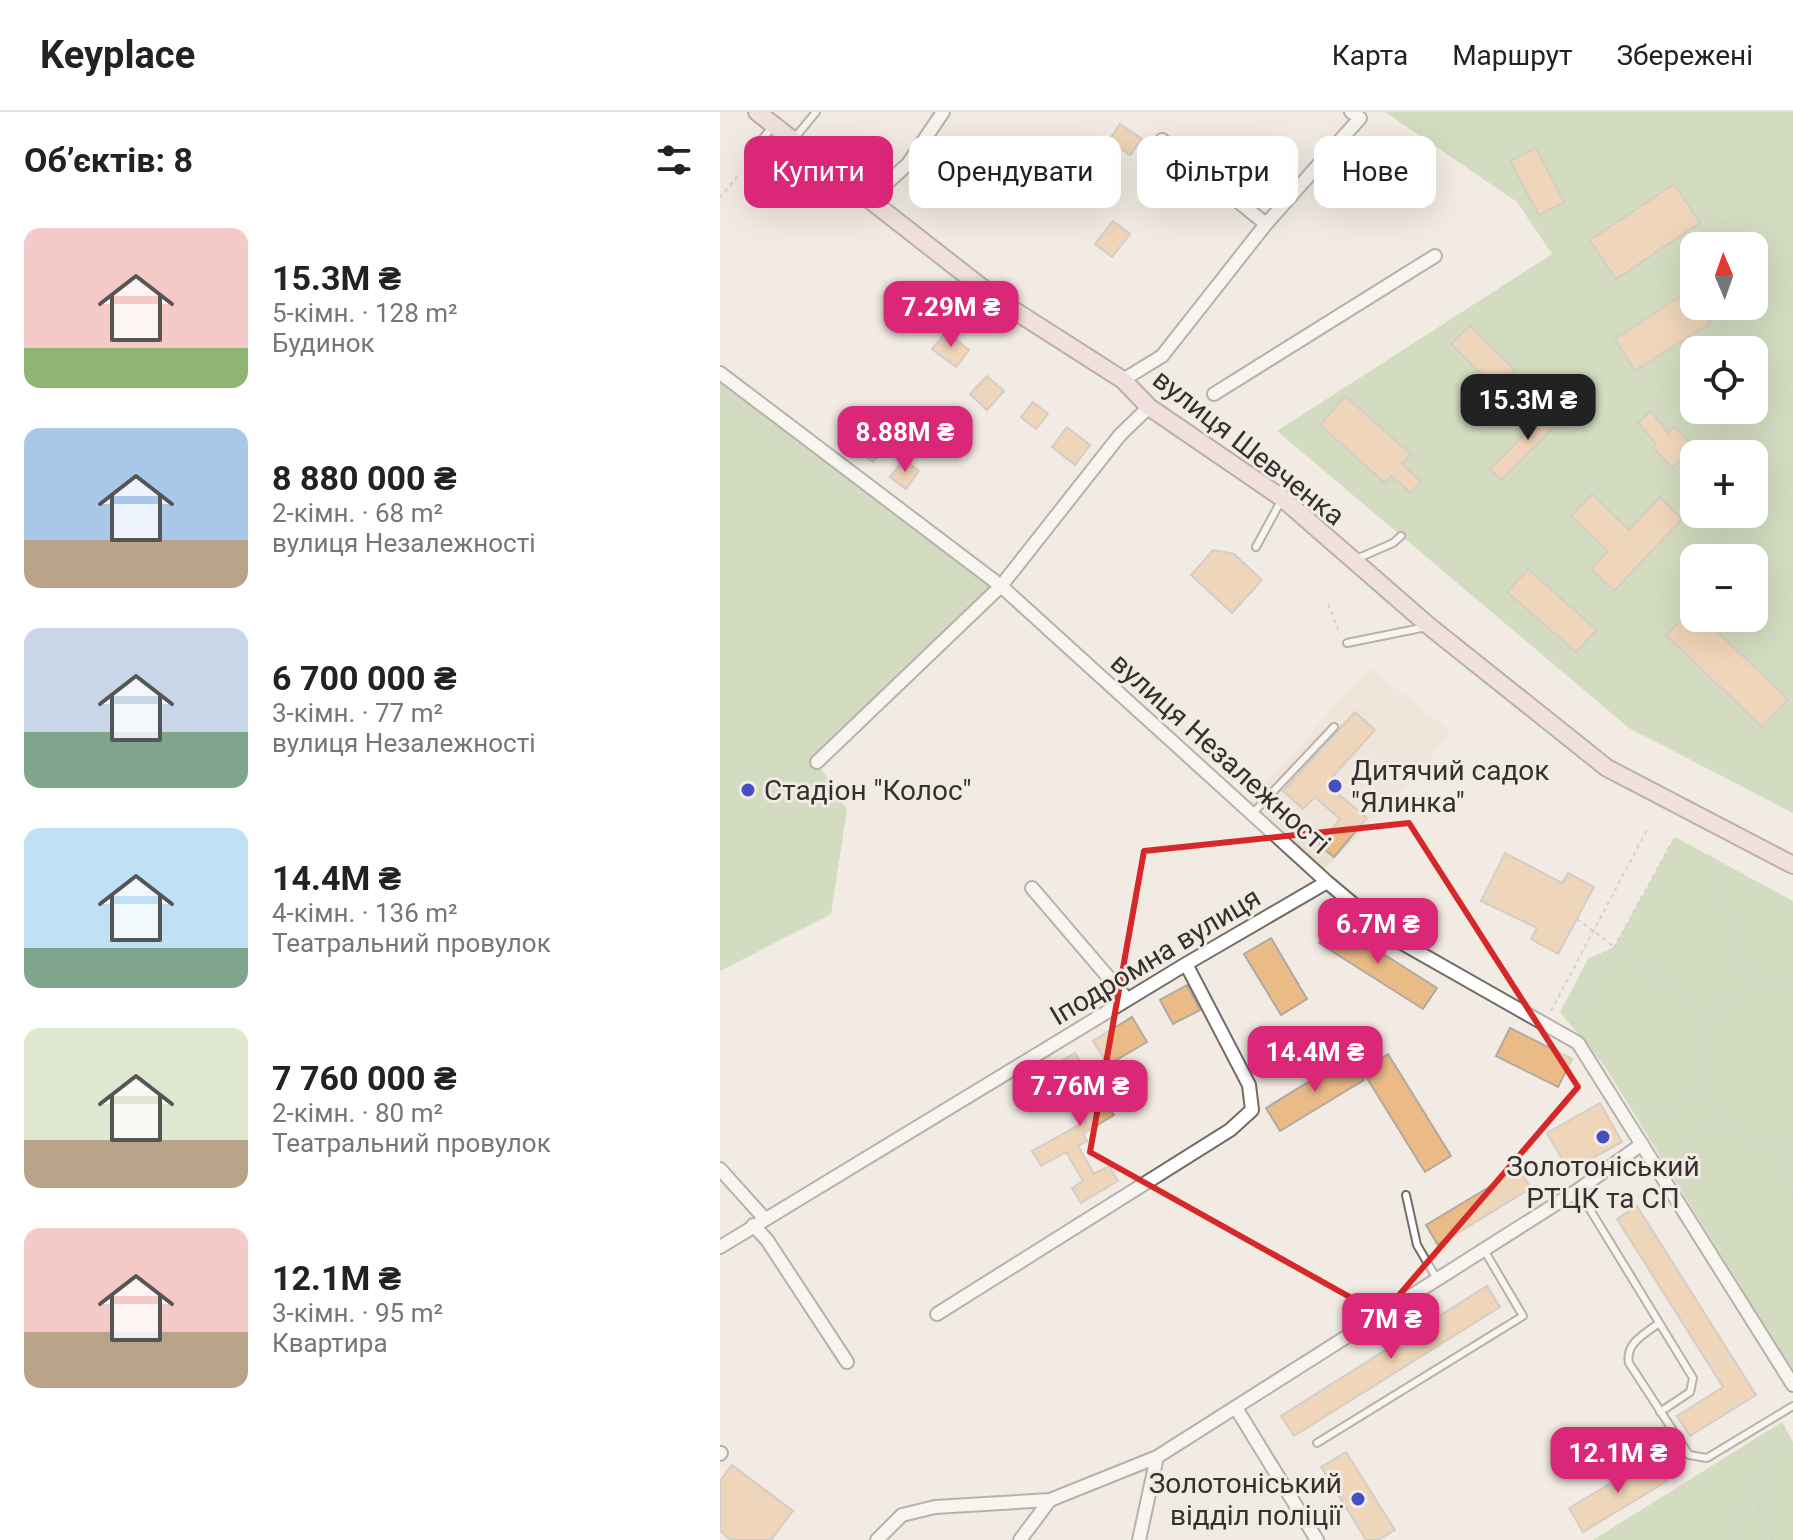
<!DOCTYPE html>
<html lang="uk">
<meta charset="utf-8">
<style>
body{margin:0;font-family:Roboto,sans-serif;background:#f6f6f6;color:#222;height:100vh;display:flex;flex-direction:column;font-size:30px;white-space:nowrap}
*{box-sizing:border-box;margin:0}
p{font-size:26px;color:#767676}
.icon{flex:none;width:44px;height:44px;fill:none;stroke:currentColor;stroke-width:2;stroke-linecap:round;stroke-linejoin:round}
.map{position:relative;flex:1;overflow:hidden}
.side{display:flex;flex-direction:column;background:#fff;width:720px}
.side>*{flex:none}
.guide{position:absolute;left:24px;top:24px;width:760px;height:72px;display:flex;gap:16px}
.needle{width:52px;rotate:358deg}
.controls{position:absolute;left:960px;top:120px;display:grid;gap:16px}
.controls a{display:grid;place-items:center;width:88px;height:88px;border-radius:16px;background:#fff;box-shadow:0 8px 32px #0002;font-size:40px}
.price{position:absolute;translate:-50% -68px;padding:0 18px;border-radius:16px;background:#db2777;color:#fff;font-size:26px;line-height:52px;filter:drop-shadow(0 2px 4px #0008)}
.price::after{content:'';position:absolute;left:50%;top:48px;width:24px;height:18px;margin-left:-12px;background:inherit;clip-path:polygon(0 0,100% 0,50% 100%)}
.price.selected{background:#222;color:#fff}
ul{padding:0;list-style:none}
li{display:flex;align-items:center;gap:24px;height:200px;padding:0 24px}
li span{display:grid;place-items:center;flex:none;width:224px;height:160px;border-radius:16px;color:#555}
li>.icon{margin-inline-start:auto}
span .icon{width:96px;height:96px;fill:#fffc;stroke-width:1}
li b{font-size:34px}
h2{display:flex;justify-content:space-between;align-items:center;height:96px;padding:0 24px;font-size:34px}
.pill{padding:0 28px;border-radius:16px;background:#fff;box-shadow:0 8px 32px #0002;font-size:28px;line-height:72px}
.pill.selected{background:#db2777;color:#fff}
header{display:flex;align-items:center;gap:48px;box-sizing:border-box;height:112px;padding:0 40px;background:#fff;border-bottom:2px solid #e0e0e0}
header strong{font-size:38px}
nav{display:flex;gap:44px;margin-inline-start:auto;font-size:28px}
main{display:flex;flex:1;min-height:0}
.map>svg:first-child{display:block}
.built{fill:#eaded0}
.green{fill:#adcb95;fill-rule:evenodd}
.building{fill:#eabb86;stroke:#b0a9a2;stroke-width:2}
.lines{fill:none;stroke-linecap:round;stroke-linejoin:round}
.service-casing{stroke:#726c65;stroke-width:10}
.minor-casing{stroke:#726c65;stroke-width:16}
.secondary-casing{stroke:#726c65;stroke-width:20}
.path{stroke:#b6b0aa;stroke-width:2;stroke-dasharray:4 4;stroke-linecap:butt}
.service{stroke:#fff;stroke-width:6}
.minor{stroke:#fff;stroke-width:12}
.secondary{stroke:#f0d3d6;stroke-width:16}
.marked{fill:none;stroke:#d62828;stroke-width:6;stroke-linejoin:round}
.poi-dot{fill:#434fc3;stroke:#f2ebe3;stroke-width:3}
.labels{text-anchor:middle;stroke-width:6;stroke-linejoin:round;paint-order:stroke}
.street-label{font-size:28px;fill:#34312e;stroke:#f2ebe3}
.poi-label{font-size:28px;fill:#34312e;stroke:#f2ebe3;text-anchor:start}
</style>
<header>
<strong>Keyplace</strong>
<nav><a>Карта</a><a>Маршрут</a><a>Збережені</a></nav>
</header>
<main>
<section class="side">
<h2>Об’єктів: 8<svg class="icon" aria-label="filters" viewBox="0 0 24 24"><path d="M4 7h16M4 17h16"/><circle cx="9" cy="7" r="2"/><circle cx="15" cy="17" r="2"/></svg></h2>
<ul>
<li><span style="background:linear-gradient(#f6c9c9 75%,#8fb573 0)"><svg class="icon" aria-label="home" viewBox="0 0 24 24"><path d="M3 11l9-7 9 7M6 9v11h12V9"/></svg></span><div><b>15.3M ₴</b><p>5-кімн. · 128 m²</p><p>Будинок</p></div></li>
<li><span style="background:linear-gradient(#a9c7e8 70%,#b9a48a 0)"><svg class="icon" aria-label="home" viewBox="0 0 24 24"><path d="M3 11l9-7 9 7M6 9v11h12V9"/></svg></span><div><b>8 880 000 ₴</b><p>2-кімн. · 68 m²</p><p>вулиця Незалежності</p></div></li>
<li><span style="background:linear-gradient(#c9d6e8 65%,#7fa58c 0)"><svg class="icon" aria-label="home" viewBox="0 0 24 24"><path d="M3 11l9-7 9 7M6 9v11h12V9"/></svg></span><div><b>6 700 000 ₴</b><p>3-кімн. · 77 m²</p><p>вулиця Незалежності</p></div></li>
<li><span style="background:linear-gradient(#bfe0f5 75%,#7fa58c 0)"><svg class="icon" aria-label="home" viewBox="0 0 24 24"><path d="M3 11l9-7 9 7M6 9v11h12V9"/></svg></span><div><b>14.4M ₴</b><p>4-кімн. · 136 m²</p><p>Театральний провулок</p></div></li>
<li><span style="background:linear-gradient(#dfe7d0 70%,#b9a48a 0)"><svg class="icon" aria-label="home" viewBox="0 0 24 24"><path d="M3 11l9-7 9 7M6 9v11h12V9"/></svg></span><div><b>7 760 000 ₴</b><p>2-кімн. · 80 m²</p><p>Театральний провулок</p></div></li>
<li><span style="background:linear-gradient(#f6c9c9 65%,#b9a48a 0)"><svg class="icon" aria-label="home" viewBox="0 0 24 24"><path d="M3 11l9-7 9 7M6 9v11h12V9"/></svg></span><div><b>12.1M ₴</b><p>3-кімн. · 95 m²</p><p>Квартира</p></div></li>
</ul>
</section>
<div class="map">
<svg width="1073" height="1428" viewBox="0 0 1073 1428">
<rect width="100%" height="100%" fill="#f2ebe3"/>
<path class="built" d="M649 556 730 618 704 656 604 758 528 691Z"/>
<path class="green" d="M665 0H1073V701L909 616 557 319 832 142 797 90ZM974 134H1034V194H974ZM974 238H1034V298H974ZM974 342H1034V402H974ZM974 446H1034V506H974Z
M0 261 281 474 97 650 127 698 111 802 0 859Z
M955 725 1073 789V1260L884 953 840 900 868 847 894 835Z
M1062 1310 1073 1330V1428H873Z"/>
<path class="building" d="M400 12 422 27 410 43 389 28Z
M227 25 238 33 223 52 212 44Z
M816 36 844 90 819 103 790 49Z
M448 45 462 56 446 74 433 63Z
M954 72 980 111 896 167 870 128Z
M393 109 410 122 392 145 375 132Z
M969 179 974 194H979L990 211 915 259 895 227Z
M750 214 795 258 777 277 731 232Z
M226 220 249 238 236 255 212 237Z
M267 264 284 279 267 298 250 282Z
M625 284 691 342 682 352 701 369 691 381 671 364 665 371 600 313Z
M313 290 328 302 316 317 301 305Z
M834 293 845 304 781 368 770 357Z
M931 299 948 321 955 315 974 336 952 356 933 335 936 332 918 310Z
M347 315 370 333 355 353 332 335Z
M148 317 167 333 153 350 134 334Z
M184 347 199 359 186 377 170 365Z
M872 382 909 418 940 385 962 407 894 479 871 457 888 439 851 404Z
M493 438 514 442 542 468 512 501 471 463Z
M808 457 877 518 856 540 787 480Z
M974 494V506H983L1068 587 1042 615 946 523Z
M635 600 655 618 606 672 647 706 614 745 599 733 620 707 595 685 583 697 563 679Z
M785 741 842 771 848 761 874 775 838 842 811 827 817 816 761 789Z
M613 810 717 876 703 897 599 831Z
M551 826 587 887 561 903 524 842Z
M467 873 480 898 453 912 440 888Z
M412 905 427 930 388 953 373 929Z
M790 916 852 947 838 975 776 944Z
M355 941 394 1003 363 1022 367 1029 358 1034 374 1062 389 1054 398 1069 361 1091 352 1076 363 1069 346 1040 321 1054 312 1039 366 1009 332 954Z
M668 942 731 1044 705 1060 642 958Z
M629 945 644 968 560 1019 546 996Z
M880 991 902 1030 849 1059 827 1021Z
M799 1057 811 1076 718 1133 706 1113Z
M917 1094 1036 1283 970 1324 957 1304 1003 1275 897 1107Z
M767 1174 780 1195 574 1324 561 1304Z
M626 1340 675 1418 658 1428H646L601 1355Z
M933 1346 947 1369 863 1420 849 1396Z
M12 1353 73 1399 51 1428H11L0 1419V1369Z"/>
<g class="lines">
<defs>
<path id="service" d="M73 28 96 0
M30 42 53 14
M536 435 561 389
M634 448 673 431 681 424
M627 531 706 515
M532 702 614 615
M858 1078 973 1266 970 1280 940 1300
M686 1083 697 1133 717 1167
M939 1211C925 1222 905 1231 909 1251L969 1343 987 1346 1073 1294
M597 1331 803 1204 764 1138"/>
<path id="minor" d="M442 28 546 112
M149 87 188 52 223 0
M0 261 281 474 607 770 675 827 858 931 1073 1273
M403 268 442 244 546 112 640 6 631 0
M494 282 715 144
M97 650 281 474 400 323 429 295
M312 776 407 887
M0 1057 45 1107
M33 1113 47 1128 127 1250
M0 1135 466 852 607 770
M217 1202 510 1018 532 998 529 973 466 852
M516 1296 597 1428
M0 1342 1 1341
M157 1428 182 1403 215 1395 330 1388 437 1345 858 1078 922 1032
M300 1428 330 1388
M419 1428 437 1345"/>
<path id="secondary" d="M37 0 278 188 403 268 429 295 562 386 709 514 887 656 1073 753"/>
</defs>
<use href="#service" class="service-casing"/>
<use href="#minor" class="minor-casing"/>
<use href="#secondary" class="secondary-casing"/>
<path class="path" d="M0 86 20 61
M0 281 139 384
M608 492 620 522
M989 743 1029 875
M857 807 990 906
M1073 872C935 866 969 1054 1073 1026
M831 899 928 716
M851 913 955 725
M932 1009 983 977
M1067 1028 1073 1089
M951 1041 1002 1006
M1039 1396 1031 1383 1065 1313
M1010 1428 1030 1384
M1052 1428 1039 1396 1056 1361"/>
<use href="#service" class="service"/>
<use href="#minor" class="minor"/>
<use href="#secondary" class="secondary"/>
</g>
<path d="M0 0H1073V1428H0ZM689 711 858 975 662 1203 370 1040 424 739Z" fill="#f2ebe3" fill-opacity=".55" fill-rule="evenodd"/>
<path class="marked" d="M689 711 858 975 662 1203 370 1040 424 739Z"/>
<g class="poi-dot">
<circle cx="615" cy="674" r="8"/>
<circle cx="28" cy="678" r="8"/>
<circle cx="883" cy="1025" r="8"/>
<circle cx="638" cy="1387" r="8"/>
</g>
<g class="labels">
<g class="street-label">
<text transform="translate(529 335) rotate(38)" y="10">вулиця Шевченка</text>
<text transform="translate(501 641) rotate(42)" y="10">вулиця Незалежності</text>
<text transform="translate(435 844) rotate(-31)" y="10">Іподромна вулиця</text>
</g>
<g class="poi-label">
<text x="631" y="668">Дитячий садок<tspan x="631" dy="32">"Ялинка"</tspan></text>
<text x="44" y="688">Стадіон "Колос"</text>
<text x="883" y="1064" text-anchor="middle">Золотоніський<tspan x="883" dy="32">РТЦК та СП</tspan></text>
<text x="622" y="1381" text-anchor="end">Золотоніський<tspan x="622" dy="32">відділ поліції</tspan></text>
</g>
</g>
</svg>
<div class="controls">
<a><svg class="needle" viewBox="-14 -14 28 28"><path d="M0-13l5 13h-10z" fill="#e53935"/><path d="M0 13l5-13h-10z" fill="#767676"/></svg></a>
<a><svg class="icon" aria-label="locate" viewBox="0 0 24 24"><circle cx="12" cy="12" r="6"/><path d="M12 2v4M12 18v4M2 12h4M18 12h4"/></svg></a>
<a>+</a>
<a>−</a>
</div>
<b class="price" style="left:231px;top:237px">7.29M ₴</b>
<b class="price selected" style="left:808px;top:330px">15.3M ₴</b>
<b class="price" style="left:185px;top:362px">8.88M ₴</b>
<b class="price" style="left:658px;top:854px">6.7M ₴</b>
<b class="price" style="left:595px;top:982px">14.4M ₴</b>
<b class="price" style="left:360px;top:1016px">7.76M ₴</b>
<b class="price" style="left:671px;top:1249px">7M ₴</b>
<b class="price" style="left:898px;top:1383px">12.1M ₴</b>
<div class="guide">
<a class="pill selected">Купити</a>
<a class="pill">Орендувати</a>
<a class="pill">Фільтри</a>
<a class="pill">Нове</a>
</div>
</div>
</main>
